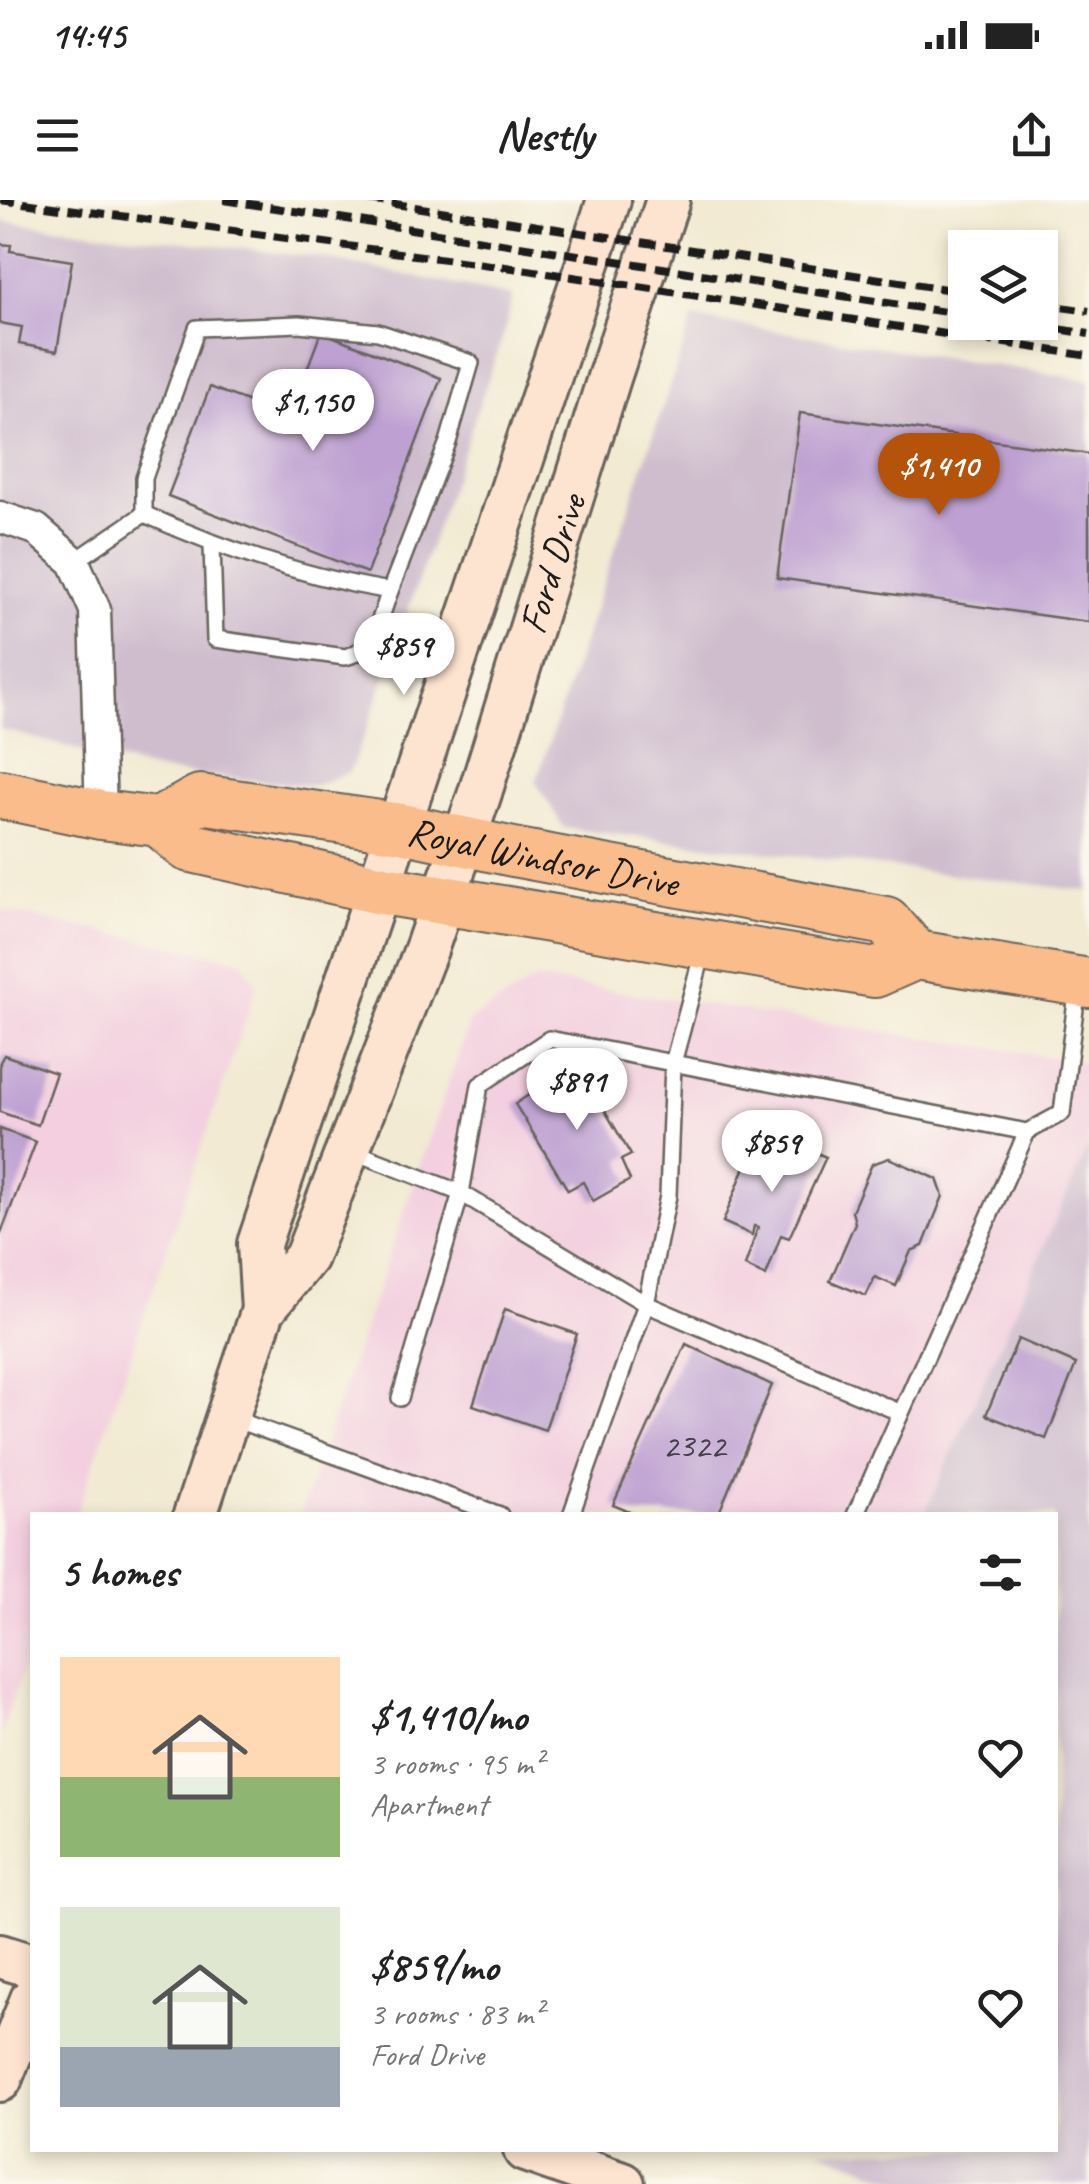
<!DOCTYPE html>
<meta charset="utf-8">
<style>
body{margin:0;font-family:Caveat,sans-serif;background:#f2f2f2;color:#222;height:100vh;display:flex;flex-direction:column;font-size:38px;white-space:nowrap}
*{box-sizing:border-box;margin:0}
p{font-size:32px;color:#767676}
.icon{flex:none;width:55px;height:55px;fill:none;stroke:currentColor;stroke-width:2;stroke-linecap:round;stroke-linejoin:round}
.map{position:relative;flex:1;overflow:hidden}
.sheet{position:absolute;left:30px;top:1312px;width:1028px;height:640px;display:flex;flex-direction:column;background:#fff;border-radius:0px;box-shadow:0 5px 15px #0003}
.sheet>*{flex:none}
.controls{position:absolute;left:948px;top:30px;display:grid;gap:20px}
.controls a{display:grid;place-items:center;width:110px;height:110px;border-radius:0px;background:#fff;box-shadow:0 5px 15px #0003;font-size:50px}
.price{position:absolute;translate:-50% -85px;padding:0 22px;border-radius:35px;background:#fff;color:#222;font-size:32px;line-height:65px;filter:drop-shadow(0 2px 5px #0008)}
.price::after{content:'';position:absolute;left:50%;top:60px;width:30px;height:22px;margin-left:-15px;background:inherit;clip-path:polygon(0 0,100% 0,50% 100%)}
.price.active{background:#b45309;color:#fff}
ul{padding:0;list-style:none}
li{display:flex;align-items:center;gap:30px;height:250px;padding:0 30px}
li span{display:grid;place-items:center;flex:none;width:280px;height:200px;border-radius:0px;color:#555}
li>.icon{margin-inline-start:auto}
span .icon{width:120px;height:120px;fill:#fffc;stroke-width:1}
li b{font-size:42px}
h2{display:flex;justify-content:space-between;align-items:center;height:120px;padding:0 30px;font-size:42px}
.status{display:flex;justify-content:space-between;align-items:center;height:70px;padding:0 50px;background:#fff;direction:ltr}
.status svg{height:28px;fill:currentColor}
header{display:flex;justify-content:space-between;align-items:center;height:130px;padding:0 30px;background:#fff;font-size:45px;font-weight:600}
.map>svg:first-child{display:block}
.built{fill:#f3cfdf}
.industrial{fill:#cfbdce}
.building{fill:#bea1d2}
.lines{fill:none;stroke-linecap:round;stroke-linejoin:round}
.lane-casing{stroke:#67645c;stroke-width:20}
.street-casing{stroke:#67645c;stroke-width:35}
.secondary-casing{stroke:#67645c;stroke-width:48}
.primary-casing{stroke:#67645c;stroke-width:52}
.lane{stroke:#fff;stroke-width:15}
.street{stroke:#fff;stroke-width:30}
.secondary{stroke:#fde4d0;stroke-width:42}
.primary{stroke:#f9bc8a;stroke-width:48}
.rail{stroke:#1c1c1c;stroke-width:8;stroke-dasharray:15 8;stroke-linecap:butt}
.labels{text-anchor:middle;stroke-width:8;stroke-linejoin:round;paint-order:stroke}
.number-label{font-size:35px;fill:#443d4a}
.street-label{font-size:40px;fill:#1c1c1c;stroke:#fbf7ec}
</style>
<div class="status"><b>14:45</b><svg viewBox="0 0 49 12"><path d="M0 12V9h3v3zM5 12V6h3v6zM10 12V3h3v9zM15 12V0h3v12zM26 1h20v11H26zM47 4h2v5h-2z"/></svg></div>
<header><svg class="icon" aria-label="menu" viewBox="0 0 24 24"><path d="M4 6h16M4 12h16M4 18h16"/></svg>Nestly<svg class="icon" aria-label="share" viewBox="0 0 24 24"><path d="M12 15V3M7 8l5-5 5 5M5 13v7h14v-7"/></svg></header>
<div class="map">
<svg width="1089" height="1984" viewBox="0 0 1089 1984">
<rect width="100%" height="100%" fill="#fbf7ec"/>
<filter id="ink" filterUnits="userSpaceOnUse"><feTurbulence type="fractalNoise" baseFrequency=".01" numOctaves="2"/><feDisplacementMap in="SourceGraphic" scale="20" xChannelSelector="R" yChannelSelector="G"/><feConvolveMatrix kernelMatrix="1 2 1 2 8 2 1 2 1" color-interpolation-filters="sRGB"/></filter>
<filter id="wash" filterUnits="userSpaceOnUse"><feTurbulence type="fractalNoise" baseFrequency=".0048" numOctaves="4" result="noise"/><feDisplacementMap in="SourceGraphic" scale="40" xChannelSelector="R" yChannelSelector="G"/><feGaussianBlur stdDeviation="2.25" result="paint"/><feColorMatrix in="noise" values="0 0 0 0 0 0 0 0 0 0 0 0 0 0 0 0 0 1.4 0 .05"/><feComposite in="paint" operator="in"/></filter>
<g filter="url(#wash)">
<rect width="100%" height="100%" fill="#f2ead2"/>
<path class="built" d="M0 710 242 761 257 785 76 1315H32V1441L0 1536Z
M537 779 1089 863V945L924 1315H300L470 820Z"/>
<path class="industrial" d="M0 21 316 57 513 96 504 133 365 534 349 572 314 586 158 571 0 529Z
M693 118 1089 180V691L564 628 536 582Z
M1089 945V1984H908L819 1950H1055V1315H924Z"/>
<g id="blocks">
<path class="building" d="M0 44 11 45 10 51 72 61 57 151 19 144 22 127 0 123Z
M321 132 441 178 367 373 168 296 210 187 289 217Z
M800 213 1089 254V422L777 378Z
M4 855 56 873 38 925 0 912V862Z
M577 863 631 955 621 960 630 980 593 1001 583 982 568 990 515 904Z
M0 929 36 942 0 1036Z
M760 929 826 957 789 1038 781 1035 766 1076 745 1066 758 1027 754 1026 752 1035 723 1022Z
M889 958 937 979 943 996 923 1046 911 1051 896 1086 875 1077 866 1096 830 1081 855 1023 852 1011 872 964Z
M505 1109 577 1134 545 1230 473 1205Z
M1018 1139 1076 1164 1046 1239 986 1215Z
M686 1144 772 1185 718 1315H637L613 1305Z"/>
</g>
</g>
<g filter="url(#ink)">
<use href="#blocks" fill-opacity="0" stroke="#67645c" stroke-width="2.5"/>
<g class="lines">
<defs>
<path id="lane" d="M144 314C222 349 305 377 390 391 380 417 375 451 345 457L215 439 212 345
M74 362 144 314V278L197 128 299 124 378 132 471 163 448 242 390 391
M352 951 461 993 646 1104 901 1213 1027 932
M400 1198 461 993 480 885 549 839 1027 932 1062 913 1078 785
M231 1218 500 1315
M571 1315 646 1104 668 996 673 863 704 748
M855 1315 901 1213"/>
<path id="street" d="M0 317 36 329 74 362 95 410 101 615"/>
<g id="secondary">
<path d="M263 1110 259 1044 609 0"/>
<path id="s1" d="M195 1315 263 1110 306 1057 427 747 479 596 609 178 668 0"/>
<path d="M0 1756 32 1766"/>
<path d="M0 1880 32 1799"/>
<path d="M525 1950 623 1984"/>
</g>
<g id="primary">
<path d="M0 594 101 615 159 622 188 647 377 689 875 773 916 755 1089 783"/>
<path id="s2" d="M159 622 200 599 401 628 518 653 886 721 916 755"/>
</g>
</defs>
<use href="#lane" class="lane-casing"/>
<use href="#street" class="street-casing"/>
<use href="#secondary" class="secondary-casing"/>
<use href="#primary" class="primary-casing"/>
<use href="#lane" class="lane"/>
<use href="#street" class="street"/>
<use href="#secondary" class="secondary"/>
<use href="#primary" class="primary"/>
<path class="rail" d="M0 0 528 70 1089 156
M224 0 965 115
M369 0 965 92
M1040 104 1089 111
M1015 122 1089 134"/>
</g>
</g>
<g class="labels">
<g class="number-label">
<text x="694" y="1257">2322</text>
</g>
<g class="street-label">
<text dy="14" stroke="none"><textPath href="#s1" startOffset="1020">Ford Drive</textPath></text>
<text dy="14" stroke="none"><textPath href="#s2" startOffset="395">Royal Windsor Drive</textPath></text>
</g>
</g>
</svg>
<div class="controls">
<a><svg class="icon" aria-label="layers" viewBox="0 0 24 24"><path d="M12 4l9 5-9 5-9-5zM3 14l9 5 9-5"/></svg></a>
</div>
<b class="price" style="left:313px;top:254px">$1,150</b>
<b class="price active" style="left:939px;top:318px">$1,410</b>
<b class="price" style="left:404px;top:498px">$859</b>
<b class="price" style="left:577px;top:933px">$891</b>
<b class="price" style="left:772px;top:995px">$859</b>
<section class="sheet">
<h2>5 homes<svg class="icon" aria-label="filters" viewBox="0 0 24 24"><path d="M4 7h16M4 17h16"/><circle cx="9" cy="7" r="2"/><circle cx="15" cy="17" r="2"/></svg></h2>
<ul>
<li><span style="background:linear-gradient(#ffd9b3 60%,#8fb573 0)"><svg class="icon" aria-label="home" viewBox="0 0 24 24"><path d="M3 11l9-7 9 7M6 9v11h12V9"/></svg></span><div><b>$1,410/mo</b><p>3 rooms · 95 m²</p><p>Apartment</p></div><svg class="icon" aria-label="heart" viewBox="0 0 24 24"><path d="M12 20l-8-8c-3-5 5-10 8-4 3-6 11-1 8 4z"/></svg></li>
<li><span style="background:linear-gradient(#dfe7d0 70%,#9aa5b1 0)"><svg class="icon" aria-label="home" viewBox="0 0 24 24"><path d="M3 11l9-7 9 7M6 9v11h12V9"/></svg></span><div><b>$859/mo</b><p>3 rooms · 83 m²</p><p>Ford Drive</p></div><svg class="icon" aria-label="heart" viewBox="0 0 24 24"><path d="M12 20l-8-8c-3-5 5-10 8-4 3-6 11-1 8 4z"/></svg></li>
</ul>
</section>
</div>
